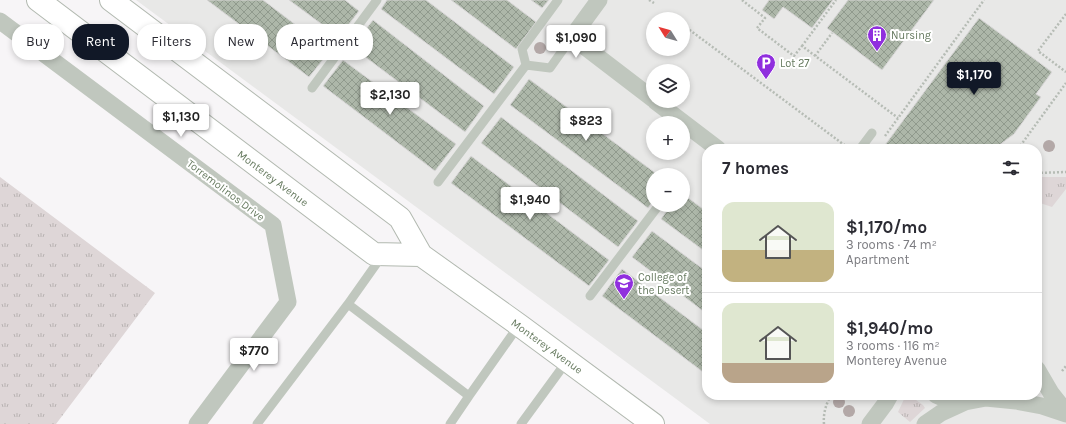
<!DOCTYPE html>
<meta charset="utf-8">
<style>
body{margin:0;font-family:Karla,sans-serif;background:#f2f2f3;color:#2b2b33;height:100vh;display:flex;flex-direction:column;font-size:15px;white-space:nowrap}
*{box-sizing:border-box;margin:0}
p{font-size:13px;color:#7c7c81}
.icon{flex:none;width:22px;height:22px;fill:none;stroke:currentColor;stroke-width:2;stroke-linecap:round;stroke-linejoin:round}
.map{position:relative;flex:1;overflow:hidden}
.sheet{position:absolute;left:702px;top:144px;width:340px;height:256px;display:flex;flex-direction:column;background:#fff;border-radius:16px;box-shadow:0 2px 6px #0003}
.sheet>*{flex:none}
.guide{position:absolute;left:12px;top:24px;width:380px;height:36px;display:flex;gap:8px}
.needle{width:26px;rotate:307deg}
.tools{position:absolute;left:646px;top:12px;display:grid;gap:8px}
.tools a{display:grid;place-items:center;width:44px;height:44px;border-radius:50%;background:#fff;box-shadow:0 2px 6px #0003;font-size:20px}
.price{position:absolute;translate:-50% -34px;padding:0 9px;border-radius:4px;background:#fff;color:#222;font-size:13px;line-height:26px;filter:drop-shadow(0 1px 2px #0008)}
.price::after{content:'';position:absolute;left:50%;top:24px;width:12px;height:9px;margin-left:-6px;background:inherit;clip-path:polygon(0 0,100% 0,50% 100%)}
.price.selected{background:#111827;color:#fff}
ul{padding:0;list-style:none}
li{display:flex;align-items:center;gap:12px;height:100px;padding:0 20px}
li+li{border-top:1px solid #e1e1e2}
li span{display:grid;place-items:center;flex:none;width:112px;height:80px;border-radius:12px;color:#555}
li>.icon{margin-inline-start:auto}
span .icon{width:48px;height:48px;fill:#fffc;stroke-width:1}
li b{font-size:17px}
h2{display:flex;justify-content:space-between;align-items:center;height:48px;padding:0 20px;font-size:17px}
.tag{padding:0 14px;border-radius:16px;background:#fff;box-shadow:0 2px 6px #0003;font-size:14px;line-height:36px}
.tag.selected{background:#111827;color:#fff}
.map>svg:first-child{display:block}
.built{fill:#e8e8e7;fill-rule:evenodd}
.grass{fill:url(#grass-tufts)}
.building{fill:url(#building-cross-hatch);stroke:#d9d7d8}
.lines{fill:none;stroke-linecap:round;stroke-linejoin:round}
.primary-casing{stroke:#b2b9b0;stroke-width:24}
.path{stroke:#b6bcb5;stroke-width:2.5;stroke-dasharray:2 2;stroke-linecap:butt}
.lane{stroke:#c0c7be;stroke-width:9}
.street{stroke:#c0c7be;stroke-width:17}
.primary{stroke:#fff;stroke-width:22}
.tree{fill:#b3a8a7}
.labels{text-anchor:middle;stroke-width:4;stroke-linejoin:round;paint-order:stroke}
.poi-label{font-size:11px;fill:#65795e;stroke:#fff;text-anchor:start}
.street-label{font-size:11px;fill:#65795e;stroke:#fff}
</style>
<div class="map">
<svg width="1066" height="424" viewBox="0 0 1066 424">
<defs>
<pattern id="grass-tufts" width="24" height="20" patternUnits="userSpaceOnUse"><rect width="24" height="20" fill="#ded6d7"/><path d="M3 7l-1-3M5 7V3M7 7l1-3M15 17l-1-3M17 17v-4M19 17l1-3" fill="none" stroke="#b8b2b2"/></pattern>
<pattern id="building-cross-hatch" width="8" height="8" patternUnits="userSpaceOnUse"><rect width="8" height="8" fill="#adb7a9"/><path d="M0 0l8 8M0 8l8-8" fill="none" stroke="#909a8d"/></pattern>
</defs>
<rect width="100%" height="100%" fill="#f7f5f7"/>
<path class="built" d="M136 0H1066V424H710ZM653 19H683V49H653ZM653 71H683V101H653ZM653 123H683V153H653ZM707 149H1037V395H707ZM653 175H683V205H653Z"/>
<path class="grass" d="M0 177 155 293 56 424H0Z
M1037 177H1066V189L1052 207 1037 202Z
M906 395H909L923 405 925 408 910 422 898 412Z"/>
<path class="building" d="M207 0H263L330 51 309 77Z
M289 0H345L359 11 339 37Z
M387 0H426L514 67 494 94 381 9Z
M451 0H507L536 22 516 49Z
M531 0H549L542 8Z
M769 0H833L812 28 783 7 774 19 762 10Z
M848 0H934L882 70 827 28Z
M979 18 1052 72 1036 94 1041 97 1014 134 994 149H882Z
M373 20 484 106 465 132 352 47Z
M343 60 456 144 435 171 323 86Z
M529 79 658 175H653V201L648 208 510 105Z
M501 117 638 221 618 247 481 143Z
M471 156 609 260 589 286 451 183Z
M683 194 707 212V253L661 219 671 205H683Z
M652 231 707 272V314L632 257Z
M622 269 707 333V375L602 296Z"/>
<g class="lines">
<defs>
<path id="primary" d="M38 0 374 254 421 255
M111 0 400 218 421 255 519 325 653 424"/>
</defs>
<use href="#primary" class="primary-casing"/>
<path class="path" d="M649 0 654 3
M742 0 765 18 757 28 794 56 802 46 898 118
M1066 14 1038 51 1066 72
M669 15 675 19
M683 25 847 147
M802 46 836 0
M815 56 832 33
M885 136 984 0
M1018 149 1066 83
M1037 173 1066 172
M1062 371 1066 366
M824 424C823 414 826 404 831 395"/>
<path class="lane" d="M526 65 550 68 572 37
M312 88 377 0
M860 149 872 133
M438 182 526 65 522 49 558 0
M382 256 348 304 469 396 519 325
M590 296 659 205
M257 424 348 304
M450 424 469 396
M521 424 567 361"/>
<path class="street" d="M599 0 572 37 653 99
M0 21 273 225 288 302 197 424
M655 101 718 149
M1037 369 1051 393 1066 412
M936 395 945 399 965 402 986 398 1016 401 1042 406 1066 414
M870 424 885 404 890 395
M925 424 941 413 965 402"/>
<use href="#primary" class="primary"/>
</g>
<g class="tree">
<circle cx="540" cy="48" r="6"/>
<circle cx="1049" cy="146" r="6"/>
<circle cx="839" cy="402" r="6"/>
<circle cx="849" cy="411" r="6"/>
</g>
<defs>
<symbol id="building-pin" viewBox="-11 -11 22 30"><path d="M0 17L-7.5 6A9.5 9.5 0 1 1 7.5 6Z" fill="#902fde" stroke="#fff"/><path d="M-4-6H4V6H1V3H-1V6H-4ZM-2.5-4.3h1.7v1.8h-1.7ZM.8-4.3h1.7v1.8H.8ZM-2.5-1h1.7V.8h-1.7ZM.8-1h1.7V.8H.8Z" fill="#fff"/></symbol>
<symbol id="parking-pin" viewBox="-11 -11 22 30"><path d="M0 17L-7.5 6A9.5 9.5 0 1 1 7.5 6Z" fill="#902fde" stroke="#fff"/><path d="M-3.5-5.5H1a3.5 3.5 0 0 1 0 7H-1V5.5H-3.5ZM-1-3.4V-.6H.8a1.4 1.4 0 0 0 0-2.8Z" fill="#fff"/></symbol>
<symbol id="university-pin" viewBox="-11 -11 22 30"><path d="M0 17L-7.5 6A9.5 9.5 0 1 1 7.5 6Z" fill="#902fde" stroke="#fff"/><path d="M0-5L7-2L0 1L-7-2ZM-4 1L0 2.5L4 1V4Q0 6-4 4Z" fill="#fff"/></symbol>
</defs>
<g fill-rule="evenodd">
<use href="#building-pin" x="866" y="24" width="22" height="30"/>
<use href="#parking-pin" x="755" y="52" width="22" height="30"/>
<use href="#university-pin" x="613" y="272" width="22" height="30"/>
</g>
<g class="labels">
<g class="poi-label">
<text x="891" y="39">Nursing</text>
<text x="780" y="67">Lot 27</text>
<text x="638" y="281">College of<tspan x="638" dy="13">the Desert</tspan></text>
</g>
<g class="street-label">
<text transform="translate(273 178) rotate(37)" y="4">Monterey Avenue</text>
<text transform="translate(226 190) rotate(37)" y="4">Torremolinos Drive</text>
<text transform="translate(547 346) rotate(36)" y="4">Monterey Avenue</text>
</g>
</g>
</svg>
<div class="tools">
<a><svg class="needle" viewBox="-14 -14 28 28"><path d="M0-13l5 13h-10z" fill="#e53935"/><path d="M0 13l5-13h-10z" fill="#7c7c81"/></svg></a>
<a><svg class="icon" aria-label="layers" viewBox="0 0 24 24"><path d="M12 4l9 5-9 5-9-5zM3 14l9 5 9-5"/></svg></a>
<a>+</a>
<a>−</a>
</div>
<b class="price" style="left:576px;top:59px">$1,090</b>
<b class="price selected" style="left:974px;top:96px">$1,170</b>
<b class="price" style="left:390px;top:116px">$2,130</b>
<b class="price" style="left:181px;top:138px">$1,130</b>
<b class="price" style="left:586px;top:142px">$823</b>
<b class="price" style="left:530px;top:221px">$1,940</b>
<b class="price" style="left:254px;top:372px">$770</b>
<div class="guide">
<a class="tag">Buy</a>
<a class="tag selected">Rent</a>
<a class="tag">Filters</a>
<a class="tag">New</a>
<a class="tag">Apartment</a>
</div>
<section class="sheet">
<h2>7 homes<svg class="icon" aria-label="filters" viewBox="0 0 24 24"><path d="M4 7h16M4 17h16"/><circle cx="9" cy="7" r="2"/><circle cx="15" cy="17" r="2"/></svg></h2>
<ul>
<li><span style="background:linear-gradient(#dfe7d0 60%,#c2b280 0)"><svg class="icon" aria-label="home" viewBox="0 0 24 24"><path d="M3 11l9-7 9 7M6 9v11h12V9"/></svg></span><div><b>$1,170/mo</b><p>3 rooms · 74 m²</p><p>Apartment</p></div></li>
<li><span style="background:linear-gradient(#dfe7d0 75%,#b9a48a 0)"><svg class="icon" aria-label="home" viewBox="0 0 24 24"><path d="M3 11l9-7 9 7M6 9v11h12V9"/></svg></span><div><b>$1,940/mo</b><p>3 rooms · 116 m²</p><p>Monterey Avenue</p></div></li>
</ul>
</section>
</div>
